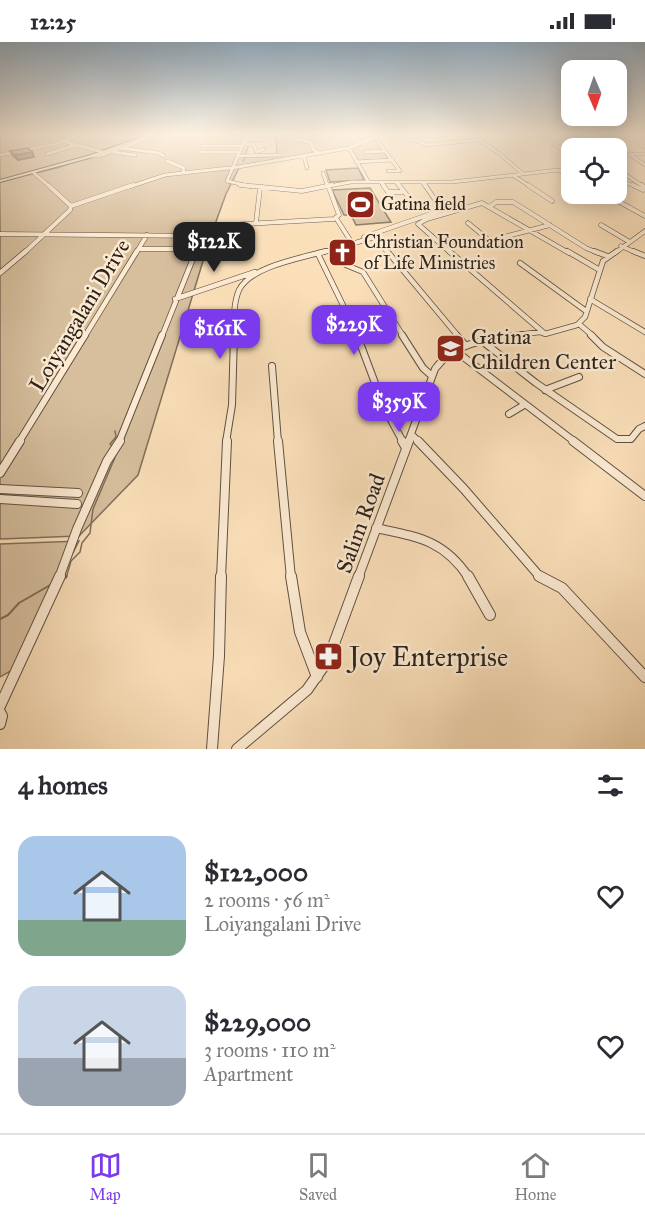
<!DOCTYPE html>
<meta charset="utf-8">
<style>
body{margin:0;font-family:"IM FELL Great Primer",serif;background:#f7f7f7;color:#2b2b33;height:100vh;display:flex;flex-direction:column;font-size:22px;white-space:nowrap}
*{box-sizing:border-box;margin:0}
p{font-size:20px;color:#7c7c81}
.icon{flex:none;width:33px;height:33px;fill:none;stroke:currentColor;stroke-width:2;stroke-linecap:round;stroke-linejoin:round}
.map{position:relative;height:707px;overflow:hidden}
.details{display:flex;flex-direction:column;background:#fff;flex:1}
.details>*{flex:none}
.needle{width:39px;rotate:178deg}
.controls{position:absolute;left:561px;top:18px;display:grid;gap:12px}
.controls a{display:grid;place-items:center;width:66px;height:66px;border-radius:12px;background:#fff;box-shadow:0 3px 15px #0003;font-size:30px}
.price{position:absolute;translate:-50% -51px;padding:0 14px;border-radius:12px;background:#7c3aed;color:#fff;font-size:20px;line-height:39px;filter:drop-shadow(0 2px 3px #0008)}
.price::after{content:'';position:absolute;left:50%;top:36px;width:18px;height:14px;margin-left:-9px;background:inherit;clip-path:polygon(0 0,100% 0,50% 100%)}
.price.active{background:#222;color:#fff}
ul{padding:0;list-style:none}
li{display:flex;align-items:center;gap:18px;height:150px;padding:0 18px}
li span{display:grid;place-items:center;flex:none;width:168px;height:120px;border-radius:18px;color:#555}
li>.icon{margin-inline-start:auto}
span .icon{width:72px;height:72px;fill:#fffc;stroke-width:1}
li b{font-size:26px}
h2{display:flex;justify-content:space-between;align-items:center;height:72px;padding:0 18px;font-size:26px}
.status{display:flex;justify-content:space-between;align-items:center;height:42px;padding:0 30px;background:#fff;direction:ltr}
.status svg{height:16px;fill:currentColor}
.tab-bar{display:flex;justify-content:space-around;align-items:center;height:84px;border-top:2px solid #e1e1e2;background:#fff;font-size:16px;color:#7c7c81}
.tab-bar a{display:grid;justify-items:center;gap:3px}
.tab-bar .active{color:#7c3aed}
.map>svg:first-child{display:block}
.green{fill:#d7bf9e;stroke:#81705c;stroke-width:1.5}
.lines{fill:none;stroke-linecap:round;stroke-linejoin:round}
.stream-far1{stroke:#7d6d59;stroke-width:1.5}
.stream{stroke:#7d6d59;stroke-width:2}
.minor-far5-casing{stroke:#5f5142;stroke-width:4}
.minor-far4-casing{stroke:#5f5142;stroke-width:5}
.minor-far3-casing{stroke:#5f5142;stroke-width:6}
.minor-far2-casing{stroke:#5f5142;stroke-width:8}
.minor-far1-casing{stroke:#5f5142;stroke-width:10}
.minor-casing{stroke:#5f5142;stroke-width:12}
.secondary-casing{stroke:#2b221a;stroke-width:2}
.minor-far5{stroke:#fcead2;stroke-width:3}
.minor-far4{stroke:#fcead2;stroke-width:4}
.minor-far3{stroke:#fcead2;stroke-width:4.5}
.minor-far2{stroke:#fcead2;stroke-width:6}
.minor-far1{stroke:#fcead2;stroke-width:8}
.minor{stroke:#fcead2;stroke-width:10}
.secondary{fill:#fcead2;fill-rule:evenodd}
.wall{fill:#82725e;stroke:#2b221a;stroke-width:1.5}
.shaded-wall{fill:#6a5c4c;stroke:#2b221a;stroke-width:1.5}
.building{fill:#97846d;stroke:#2b221a;stroke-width:1.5}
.labels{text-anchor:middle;stroke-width:5;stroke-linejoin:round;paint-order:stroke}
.far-poi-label{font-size:18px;fill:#2b221a;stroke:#fcead2;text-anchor:start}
.street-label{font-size:22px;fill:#2b221a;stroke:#fcead2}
.poi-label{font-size:22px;fill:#2b221a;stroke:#fcead2;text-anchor:start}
.near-poi-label{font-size:27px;fill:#2b221a;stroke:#fcead2;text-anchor:start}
</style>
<div class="status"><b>12:25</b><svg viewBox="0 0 49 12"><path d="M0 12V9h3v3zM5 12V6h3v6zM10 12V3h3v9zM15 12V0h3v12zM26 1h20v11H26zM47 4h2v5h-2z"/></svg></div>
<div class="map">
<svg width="645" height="707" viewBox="0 0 645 707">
<rect width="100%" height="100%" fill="#fadfb9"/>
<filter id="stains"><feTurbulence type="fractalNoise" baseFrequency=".00333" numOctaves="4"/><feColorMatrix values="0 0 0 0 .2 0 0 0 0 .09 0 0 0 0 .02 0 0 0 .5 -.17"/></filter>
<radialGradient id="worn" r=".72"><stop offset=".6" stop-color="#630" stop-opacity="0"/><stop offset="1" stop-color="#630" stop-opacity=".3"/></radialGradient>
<path class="green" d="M0 93H144L87 114 29 131 30 132 57 126 154 93H252L243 120 245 115 277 114 276 93H377L373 95 389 117 357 119 347 106 240 124 226 152 210 196 138 433 79 494 0 497Z
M358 126 364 138 330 140 326 128Z
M370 146 391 180 356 183 351 173H344L332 148Z
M79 499 14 627 0 635V502Z"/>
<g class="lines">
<path class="stream-far1" d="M113 405 110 402 116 395 115 389
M66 536 71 519 80 510 82 501 90 491 93 467 116 413"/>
<path class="stream" d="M62 538 67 534
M0 577 8 573 19 561 52 542"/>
<defs>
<path id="minor-far5" d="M247 93 227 139 253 145
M399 93C408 100 417 97 426 103L478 98
M472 93 500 112 523 132
M539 93 572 113
M623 93 645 105
M417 94 445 93
M293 97 310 100 314 108 319 111
M245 98 269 97
M377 98 400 129
M66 100 102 110
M243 102H253L257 110 264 107
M202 104H242
M121 106 159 111 164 114
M122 106 154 93
M349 106 368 139
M113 110 135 113
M200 110H240
M365 110 385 109
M47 112 76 103
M645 112H629L645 123
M0 113 56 102 78 93
M92 114H99L121 106H119
M238 114 280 113
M304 114 307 126
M167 119 184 126 183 130
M356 120 393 118
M616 126 644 145
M388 129H400
M34 131 50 145
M323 131 328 145
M514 134 531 145
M616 136 636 145
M381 140 384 145
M396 140 400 145
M423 141 426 145
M129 145 165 133 238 125 349 106 380 93
M324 145 351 140H452L558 128 572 133"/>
<path id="minor-far4" d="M48 143 71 164
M240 143 302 149 332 143
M383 143 388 150H403
M528 143 552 159
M633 143 643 148
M642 143 644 145
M605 152 645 174
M71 164 133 143
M385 165 413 161 399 143
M489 165 496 160H513L586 206 598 211
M336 176 352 201
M256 181 260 146
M468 181 490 199
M601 183 628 199
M0 192 205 194 222 191 229 183 334 177 339 173 328 143
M364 195 442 168 425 143
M477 202 550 183
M621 204 637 211
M139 207H185
M333 207 336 211
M24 211 70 168 71 164
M136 211 147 193
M195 211 202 193
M321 211 375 195 388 211
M451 211 418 182 427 177 482 161 569 211
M615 211 645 189"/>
<path id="minor-far3" d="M335 209 346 223 363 230 403 294
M387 209 458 294
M449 209 544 291
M567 209 598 227
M594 209 607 214
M633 209 645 214
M318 212 358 294
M520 221 586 269
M0 231 26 209
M175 257 255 230
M590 257 645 290
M579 282 593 294
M85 294 137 209
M162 294 196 209
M234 294C234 279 233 262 239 248 251 224 302 216 326 209
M510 294 540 290 545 292 577 283 585 275 603 219 617 209"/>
<path id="minor-far2" d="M357 293 384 365 403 400
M402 293 423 326 432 334
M456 293 465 303
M591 293 603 305 645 332
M482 299 536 341 617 397H631L639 387 645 384
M453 307 575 400
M272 324 278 400
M545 348 579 335
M509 372 524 363
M411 392 419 400
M19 400 85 293
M119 400 162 293
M226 400 232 363 234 293
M408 400 435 327C455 299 490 297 522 293"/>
<path id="minor-far1" d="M278 399 291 536
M402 399 406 406
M418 399 464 447 541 536
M573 399 645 454
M0 431 20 399
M0 447 78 451
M0 457 77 462
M376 486C418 495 444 498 469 536
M59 536 77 487 107 419 120 399
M221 536 227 399
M358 536 409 399"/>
<path id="minor" d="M291 534 300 590 317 635
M468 534 490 573
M539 534 562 546 645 635
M0 664 60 534
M0 670 2 674 0 682
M212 707 219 614 221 534
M237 707 307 648 328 618 359 534"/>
<path id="secondary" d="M147 93H151L93 115 0 140V138L91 113Z"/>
</defs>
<use href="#minor-far5" class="minor-far5-casing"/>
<use href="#minor-far4" class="minor-far4-casing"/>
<use href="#minor-far3" class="minor-far3-casing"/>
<use href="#minor-far2" class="minor-far2-casing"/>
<use href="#minor-far1" class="minor-far1-casing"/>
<use href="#minor" class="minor-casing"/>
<use href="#secondary" class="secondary-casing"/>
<use href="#minor-far5" class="minor-far5"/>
<use href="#minor-far4" class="minor-far4"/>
<use href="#minor-far3" class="minor-far3"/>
<use href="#minor-far2" class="minor-far2"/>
<use href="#minor-far1" class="minor-far1"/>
<use href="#minor" class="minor"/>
<use href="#secondary" class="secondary"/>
</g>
<path class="wall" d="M10 109H32L34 115 18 118 13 114Z"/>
<path class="shaded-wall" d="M32 110 34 115 18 118 15 113Z"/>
<path class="building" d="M28 106 32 110 15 113 10 109Z"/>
<linearGradient id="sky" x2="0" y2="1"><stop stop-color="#93acc0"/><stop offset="0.48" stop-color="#fdf1e0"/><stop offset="1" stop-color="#fdf1e0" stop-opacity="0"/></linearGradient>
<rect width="645" height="192" fill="url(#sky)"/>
<defs>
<symbol id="stadium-square" viewBox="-11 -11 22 22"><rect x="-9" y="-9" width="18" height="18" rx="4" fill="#8f2418" stroke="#fcead2"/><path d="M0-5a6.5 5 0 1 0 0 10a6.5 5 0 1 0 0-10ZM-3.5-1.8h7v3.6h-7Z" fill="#fff"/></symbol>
<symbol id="church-square" viewBox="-11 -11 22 22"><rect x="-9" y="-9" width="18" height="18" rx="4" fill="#8f2418" stroke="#fcead2"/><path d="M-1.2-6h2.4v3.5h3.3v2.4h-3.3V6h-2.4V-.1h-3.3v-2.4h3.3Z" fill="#fff"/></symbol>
<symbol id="school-square" viewBox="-11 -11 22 22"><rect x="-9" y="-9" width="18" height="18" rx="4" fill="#8f2418" stroke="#fcead2"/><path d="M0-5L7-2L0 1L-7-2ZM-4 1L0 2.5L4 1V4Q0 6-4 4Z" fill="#fff"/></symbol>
<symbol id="pharmacy-square" viewBox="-11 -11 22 22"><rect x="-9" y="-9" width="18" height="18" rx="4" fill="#8f2418" stroke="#fcead2"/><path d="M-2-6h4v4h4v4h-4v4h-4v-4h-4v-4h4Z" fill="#fff"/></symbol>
</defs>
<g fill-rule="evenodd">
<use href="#stadium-square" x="344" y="146" width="33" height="33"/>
<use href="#church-square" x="326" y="194" width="33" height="33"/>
<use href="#school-square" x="434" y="290" width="33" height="33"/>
<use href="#pharmacy-square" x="312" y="598" width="33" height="33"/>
</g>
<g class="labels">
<g class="far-poi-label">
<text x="381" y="168">Gatina field</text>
<text x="364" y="206">Christian Foundation<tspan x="364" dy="21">of Life Ministries</tspan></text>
</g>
<g class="street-label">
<text transform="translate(79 273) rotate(-59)" y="8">Loiyangalani Drive</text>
<text transform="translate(360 481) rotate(-70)" y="8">Salim Road</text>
</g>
<g class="poi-label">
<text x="471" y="302">Gatina<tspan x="471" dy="25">Children Center</tspan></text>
</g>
<g class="near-poi-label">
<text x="349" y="624">Joy Enterprise</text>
</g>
</g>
<rect width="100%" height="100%" filter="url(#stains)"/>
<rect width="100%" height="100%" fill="url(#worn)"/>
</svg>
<div class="controls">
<a><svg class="needle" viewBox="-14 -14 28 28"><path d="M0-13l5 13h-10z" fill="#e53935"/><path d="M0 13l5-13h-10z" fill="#7c7c81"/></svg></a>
<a><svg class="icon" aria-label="locate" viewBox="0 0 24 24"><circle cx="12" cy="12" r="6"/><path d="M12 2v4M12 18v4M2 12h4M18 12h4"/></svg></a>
</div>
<b class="price active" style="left:214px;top:231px">$122K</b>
<b class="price" style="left:354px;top:314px">$229K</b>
<b class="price" style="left:220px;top:318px">$161K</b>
<b class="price" style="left:399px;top:391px">$359K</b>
</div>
<section class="details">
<h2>4 homes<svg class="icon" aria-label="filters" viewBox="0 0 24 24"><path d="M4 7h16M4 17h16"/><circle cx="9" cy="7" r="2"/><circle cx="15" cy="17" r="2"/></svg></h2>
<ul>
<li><span style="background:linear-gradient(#a9c7e8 70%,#7fa58c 0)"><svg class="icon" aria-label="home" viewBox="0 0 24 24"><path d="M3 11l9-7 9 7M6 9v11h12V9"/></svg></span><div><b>$122,000</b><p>2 rooms · 56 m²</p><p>Loiyangalani Drive</p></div><svg class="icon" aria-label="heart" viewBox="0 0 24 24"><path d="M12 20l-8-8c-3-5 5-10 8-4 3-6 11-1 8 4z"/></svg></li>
<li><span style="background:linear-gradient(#c9d6e8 60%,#9aa5b1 0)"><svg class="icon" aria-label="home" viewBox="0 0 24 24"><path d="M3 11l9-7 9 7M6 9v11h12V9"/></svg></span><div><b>$229,000</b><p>3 rooms · 110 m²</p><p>Apartment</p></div><svg class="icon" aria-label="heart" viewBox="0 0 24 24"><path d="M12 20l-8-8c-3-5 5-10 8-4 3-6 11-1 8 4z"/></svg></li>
</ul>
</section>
<nav class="tab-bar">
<a class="active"><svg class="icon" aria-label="map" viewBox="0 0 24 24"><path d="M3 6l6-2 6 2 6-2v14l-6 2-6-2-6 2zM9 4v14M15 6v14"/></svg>Map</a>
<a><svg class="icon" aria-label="saved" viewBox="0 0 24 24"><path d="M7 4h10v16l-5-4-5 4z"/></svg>Saved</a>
<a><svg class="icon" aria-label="home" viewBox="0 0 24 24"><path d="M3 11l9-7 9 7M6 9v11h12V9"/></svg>Home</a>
</nav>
